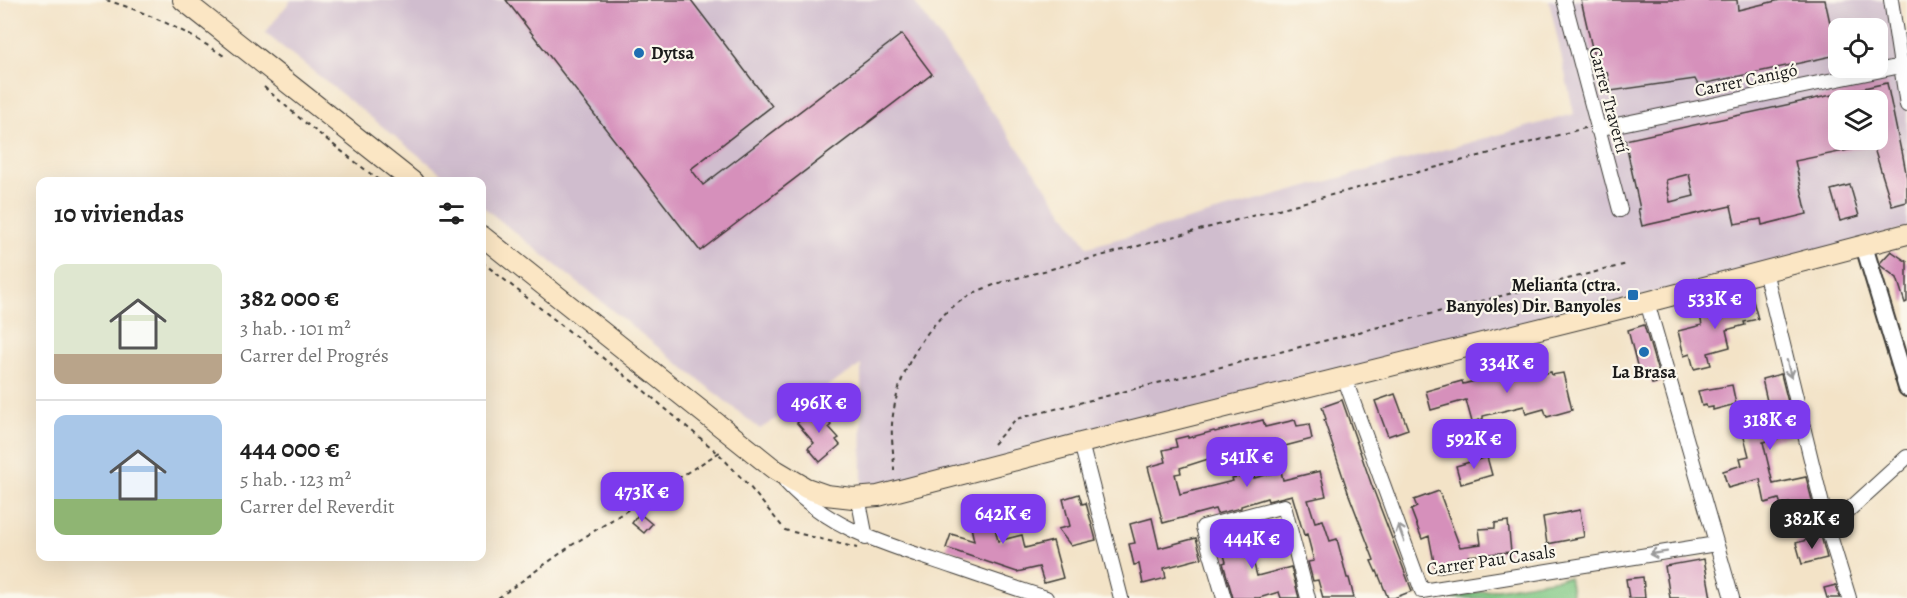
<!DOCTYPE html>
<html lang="es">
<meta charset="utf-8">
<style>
body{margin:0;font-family:Alegreya,serif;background:#f2f2f2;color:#222;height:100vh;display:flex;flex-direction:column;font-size:22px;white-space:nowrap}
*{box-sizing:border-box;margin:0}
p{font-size:20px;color:#767676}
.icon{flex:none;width:33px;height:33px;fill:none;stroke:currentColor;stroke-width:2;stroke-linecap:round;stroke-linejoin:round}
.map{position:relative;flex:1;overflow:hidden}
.side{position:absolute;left:36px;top:177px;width:450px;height:384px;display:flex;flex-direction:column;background:#fff;border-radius:12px;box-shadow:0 6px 24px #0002}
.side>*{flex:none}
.tools{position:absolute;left:1828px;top:18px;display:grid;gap:12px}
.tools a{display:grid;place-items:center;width:60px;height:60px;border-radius:12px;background:#fff;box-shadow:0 6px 24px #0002;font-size:30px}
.price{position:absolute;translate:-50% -51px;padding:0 14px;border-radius:12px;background:#7c3aed;color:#fff;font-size:20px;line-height:39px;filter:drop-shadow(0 2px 3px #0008)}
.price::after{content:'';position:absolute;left:50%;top:36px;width:18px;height:14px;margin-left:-9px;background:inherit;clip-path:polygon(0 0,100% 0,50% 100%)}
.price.active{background:#222;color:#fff}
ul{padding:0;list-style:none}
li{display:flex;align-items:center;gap:18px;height:150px;padding:0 18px}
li+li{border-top:2px solid #e0e0e0}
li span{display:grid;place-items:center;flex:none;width:168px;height:120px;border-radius:12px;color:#555}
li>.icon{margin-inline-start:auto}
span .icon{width:72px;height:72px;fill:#fffc;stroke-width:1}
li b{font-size:26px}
h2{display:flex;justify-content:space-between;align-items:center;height:72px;padding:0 18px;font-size:26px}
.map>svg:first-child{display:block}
.industrial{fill:#d0bdce;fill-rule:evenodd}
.green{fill:#80c884;stroke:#4e7250;stroke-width:1.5}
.building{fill:#d690bb;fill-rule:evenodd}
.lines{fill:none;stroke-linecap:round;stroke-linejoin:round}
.minor-casing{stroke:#3c3a36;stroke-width:16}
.tertiary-casing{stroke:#3c3a36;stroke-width:20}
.secondary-casing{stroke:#3c3a36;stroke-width:22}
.path{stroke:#3c3a36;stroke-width:2;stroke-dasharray:4.5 4.5;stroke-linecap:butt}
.minor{stroke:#fff;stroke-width:14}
.tertiary{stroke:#fff;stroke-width:16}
.secondary{stroke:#fbe6c4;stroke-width:20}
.oneway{stroke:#999}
.poi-dot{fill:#1f6fb2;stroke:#fbf7ec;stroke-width:2}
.labels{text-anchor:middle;stroke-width:4.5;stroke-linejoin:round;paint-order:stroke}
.poi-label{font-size:18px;font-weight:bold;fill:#1c1c1c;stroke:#fbf7ec;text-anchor:start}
.street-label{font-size:18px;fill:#1c1c1c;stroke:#fbf7ec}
</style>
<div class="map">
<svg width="1907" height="598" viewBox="0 0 1907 598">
<rect width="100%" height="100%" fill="#fbf7ec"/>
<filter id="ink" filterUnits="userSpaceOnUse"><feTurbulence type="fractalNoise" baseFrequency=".0167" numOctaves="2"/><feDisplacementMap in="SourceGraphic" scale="12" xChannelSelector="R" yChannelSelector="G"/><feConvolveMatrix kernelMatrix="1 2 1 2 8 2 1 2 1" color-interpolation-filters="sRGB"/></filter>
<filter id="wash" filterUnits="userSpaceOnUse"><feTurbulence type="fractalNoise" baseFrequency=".008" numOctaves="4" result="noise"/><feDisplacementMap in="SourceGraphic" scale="24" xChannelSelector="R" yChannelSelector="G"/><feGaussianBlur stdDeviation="1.35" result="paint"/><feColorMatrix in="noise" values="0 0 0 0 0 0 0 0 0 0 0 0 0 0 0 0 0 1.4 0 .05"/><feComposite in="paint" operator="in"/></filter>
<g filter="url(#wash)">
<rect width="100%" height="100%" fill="#f3e3c7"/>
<path class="industrial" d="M291 0H913L1088 247 1574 114 1549 0H1898L1907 60V228L862 494 861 365 760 429 482 206V182L451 181 265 33ZM1839 28H1878V68H1839ZM1839 100H1878V140H1839Z"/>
<path class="green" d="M1569 577 1573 598H1444Z"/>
<g id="blocks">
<path class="building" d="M506 0H691L772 106 691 169 703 185 902 34 932 74 700 251Z
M1581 0H1737L1738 10 1780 0H1825L1837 55 1698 85 1695 79 1611 91 1607 72 1598 74Z
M1887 83 1901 151H1902L1907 178V202L1892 206 1873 145 1795 161 1807 214 1762 225 1761 219 1735 224 1731 206 1642 226 1638 209H1640L1625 140ZM1839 100H1878V140H1839ZM1689 174 1694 196 1670 202 1666 180Z
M1850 185 1859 216 1840 221 1831 190Z
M1891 251 1907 262V302L1905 303 1897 278 1881 266 1880 263Z
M1752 297 1758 319 1744 322 1745 325 1726 330 1730 347 1708 353 1711 365 1694 369 1690 354 1684 356 1678 331 1702 325 1699 311Z
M1644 325 1661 382 1652 384 1649 375 1640 377 1628 330Z
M1531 367 1534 376 1551 372 1552 375 1563 373 1572 410 1547 417 1544 409 1526 414 1524 406 1483 416V419L1472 422 1466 400 1431 410 1426 391 1462 381 1463 384Z
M1781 374 1796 434 1763 442 1773 484 1806 477 1814 508 1792 513 1790 503 1781 505 1779 499 1765 503 1760 479 1728 488 1723 471 1742 465 1740 458 1749 456 1740 422 1770 414 1762 379Z
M1732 385 1736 404 1713 410V407L1707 408 1706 405 1702 406 1698 391Z
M1395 394 1408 429 1388 436 1375 401Z
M1342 400 1372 486 1412 591 1394 598H1388L1377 571 1376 572 1371 561 1374 560 1349 495 1324 420 1326 419 1322 407Z
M816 407 831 425 829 427 839 438 836 440 840 445 820 462 808 448 814 443 797 423Z
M1263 420 1265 427 1295 420 1297 426 1309 424 1312 439 1281 447 1280 444 1246 452 1254 478 1281 471 1283 480 1320 471 1326 496 1308 500 1315 522 1323 520 1330 541 1337 539 1347 578H1349L1354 598H1323L1318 580 1313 581 1308 562 1314 561 1307 534 1304 535 1292 495 1268 501 1267 498 1241 506V508L1220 513 1217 514 1215 509 1163 523 1148 467 1166 462 1163 450 1177 447 1175 439 1188 436V438L1214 431 1215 432ZM1227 453V457L1231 456 1238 477 1232 478 1233 481 1180 494 1175 474 1181 473 1180 468Z
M1487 457 1492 475 1461 484 1456 466Z
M1439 491 1460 547 1481 544 1479 529 1495 528V523L1508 521 1511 552 1468 556 1470 567 1436 573 1429 536 1422 539 1411 510 1417 507 1414 500Z
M987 494 998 541 1022 535 1025 548 1053 541 1063 578 1044 583 1039 567 1017 572 946 548 951 534 974 541 965 499Z
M1079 494 1082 504 1086 503 1096 540 1071 546 1058 529 1070 526 1063 499Z
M1580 510 1584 537 1547 544 1543 517Z
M639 513 652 524 644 533 632 523Z
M1152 518 1159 548 1196 538 1202 558 1164 568 1166 578 1143 584 1139 564 1134 565 1129 544 1135 543 1130 524Z
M1246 525 1251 544 1249 545 1257 576 1291 567 1299 598H1281L1279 592 1259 598H1233L1223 563 1226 562 1219 538 1226 536 1225 531Z
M1821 536 1827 558 1802 564 1796 543Z
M1704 559 1711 598H1670L1665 566Z
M1643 577 1645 598H1629L1626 579Z
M1836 585 1840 598H1827L1824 588Z"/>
</g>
</g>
<g filter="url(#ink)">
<use href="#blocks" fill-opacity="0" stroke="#3c3a36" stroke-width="1.5"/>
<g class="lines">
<defs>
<path id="minor" d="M1564 0 1620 210
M1891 0 1907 105
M1597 129 1901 66
M1765 271 1828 529 1849 598
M1647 302 1732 598
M1344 377 1422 591 1716 544
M1081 443 1121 598
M786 482C826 526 879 542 933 560 971 573 1008 586 1046 598
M858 497 866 538
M1828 529 1907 457
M1224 598 1203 527 1284 506 1308 598"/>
<path id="tertiary" d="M1864 246 1907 388"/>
<path id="secondary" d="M183 0 413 182
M482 236 774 469 806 488 826 495 853 498 878 496 1081 443 1647 302 1907 234"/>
</defs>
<use href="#minor" class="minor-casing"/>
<use href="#tertiary" class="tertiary-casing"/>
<use href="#secondary" class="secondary-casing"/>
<path class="path" d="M106 0C149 13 189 32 227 58
M264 87 303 121 381 182
M482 262 642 389 718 453 749 486 785 530 857 548
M993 444 1016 419 1627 264
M894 471C894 455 891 439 892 424 896 374 926 319 972 294 981 289 992 286 1002 282L1585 128
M498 598 572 545 723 450"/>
<use href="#minor" class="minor"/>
<use href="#tertiary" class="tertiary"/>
<use href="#secondary" class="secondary"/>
</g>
<defs><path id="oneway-shaft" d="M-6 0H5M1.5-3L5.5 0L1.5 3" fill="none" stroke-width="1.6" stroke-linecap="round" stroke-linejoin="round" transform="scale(1.5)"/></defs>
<g class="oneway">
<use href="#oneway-shaft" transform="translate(1789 369) rotate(76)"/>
<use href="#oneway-shaft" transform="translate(1401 533) rotate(-110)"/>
<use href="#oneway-shaft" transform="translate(1658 553) rotate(171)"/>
</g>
</g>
<g class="poi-dot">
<circle cx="639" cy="53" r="6"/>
<rect x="1627" y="289" width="12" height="12" rx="3"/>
<circle cx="1644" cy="352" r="6"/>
</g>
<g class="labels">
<g class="poi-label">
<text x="651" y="59">Dytsa</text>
<text x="1621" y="291" text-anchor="end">Melianta (ctra.<tspan x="1621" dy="21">Banyoles) Dir. Banyoles</tspan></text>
<text x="1644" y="378" text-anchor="middle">La Brasa</text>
</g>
<g class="street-label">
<text transform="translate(1746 80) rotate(-12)" y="6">Carrer Canigó</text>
<text transform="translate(1609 100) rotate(75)" y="6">Carrer Travertí</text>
<text transform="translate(1491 560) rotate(-8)" y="6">Carrer Pau Casals</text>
</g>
</g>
</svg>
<div class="tools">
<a><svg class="icon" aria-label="locate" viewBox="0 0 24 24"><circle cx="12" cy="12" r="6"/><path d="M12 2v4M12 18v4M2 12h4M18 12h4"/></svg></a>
<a><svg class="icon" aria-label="layers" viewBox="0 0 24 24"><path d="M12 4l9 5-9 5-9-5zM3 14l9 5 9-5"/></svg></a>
</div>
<b class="price" style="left:1715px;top:330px">533K €</b>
<b class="price" style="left:1507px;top:394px">334K €</b>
<b class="price" style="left:819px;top:434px">496K €</b>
<b class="price" style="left:1770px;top:451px">318K €</b>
<b class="price" style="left:1474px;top:470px">592K €</b>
<b class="price" style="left:1247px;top:488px">541K €</b>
<b class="price" style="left:642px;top:523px">473K €</b>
<b class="price" style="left:1003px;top:545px">642K €</b>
<b class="price active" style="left:1812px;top:550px">382K €</b>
<b class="price" style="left:1252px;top:570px">444K €</b>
<section class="side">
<h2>10 viviendas<svg class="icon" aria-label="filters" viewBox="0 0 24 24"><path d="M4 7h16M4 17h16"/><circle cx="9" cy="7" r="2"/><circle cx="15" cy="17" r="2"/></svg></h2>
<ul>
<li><span style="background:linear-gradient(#dfe7d0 75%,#b9a48a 0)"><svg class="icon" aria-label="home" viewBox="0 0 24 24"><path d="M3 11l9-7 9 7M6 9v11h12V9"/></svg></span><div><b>382 000 €</b><p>3 hab. · 101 m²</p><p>Carrer del Progrés</p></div></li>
<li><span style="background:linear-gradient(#a9c7e8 70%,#8fb573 0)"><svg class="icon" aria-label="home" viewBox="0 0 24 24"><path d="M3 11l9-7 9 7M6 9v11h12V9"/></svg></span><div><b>444 000 €</b><p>5 hab. · 123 m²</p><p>Carrer del Reverdit</p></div></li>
</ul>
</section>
</div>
